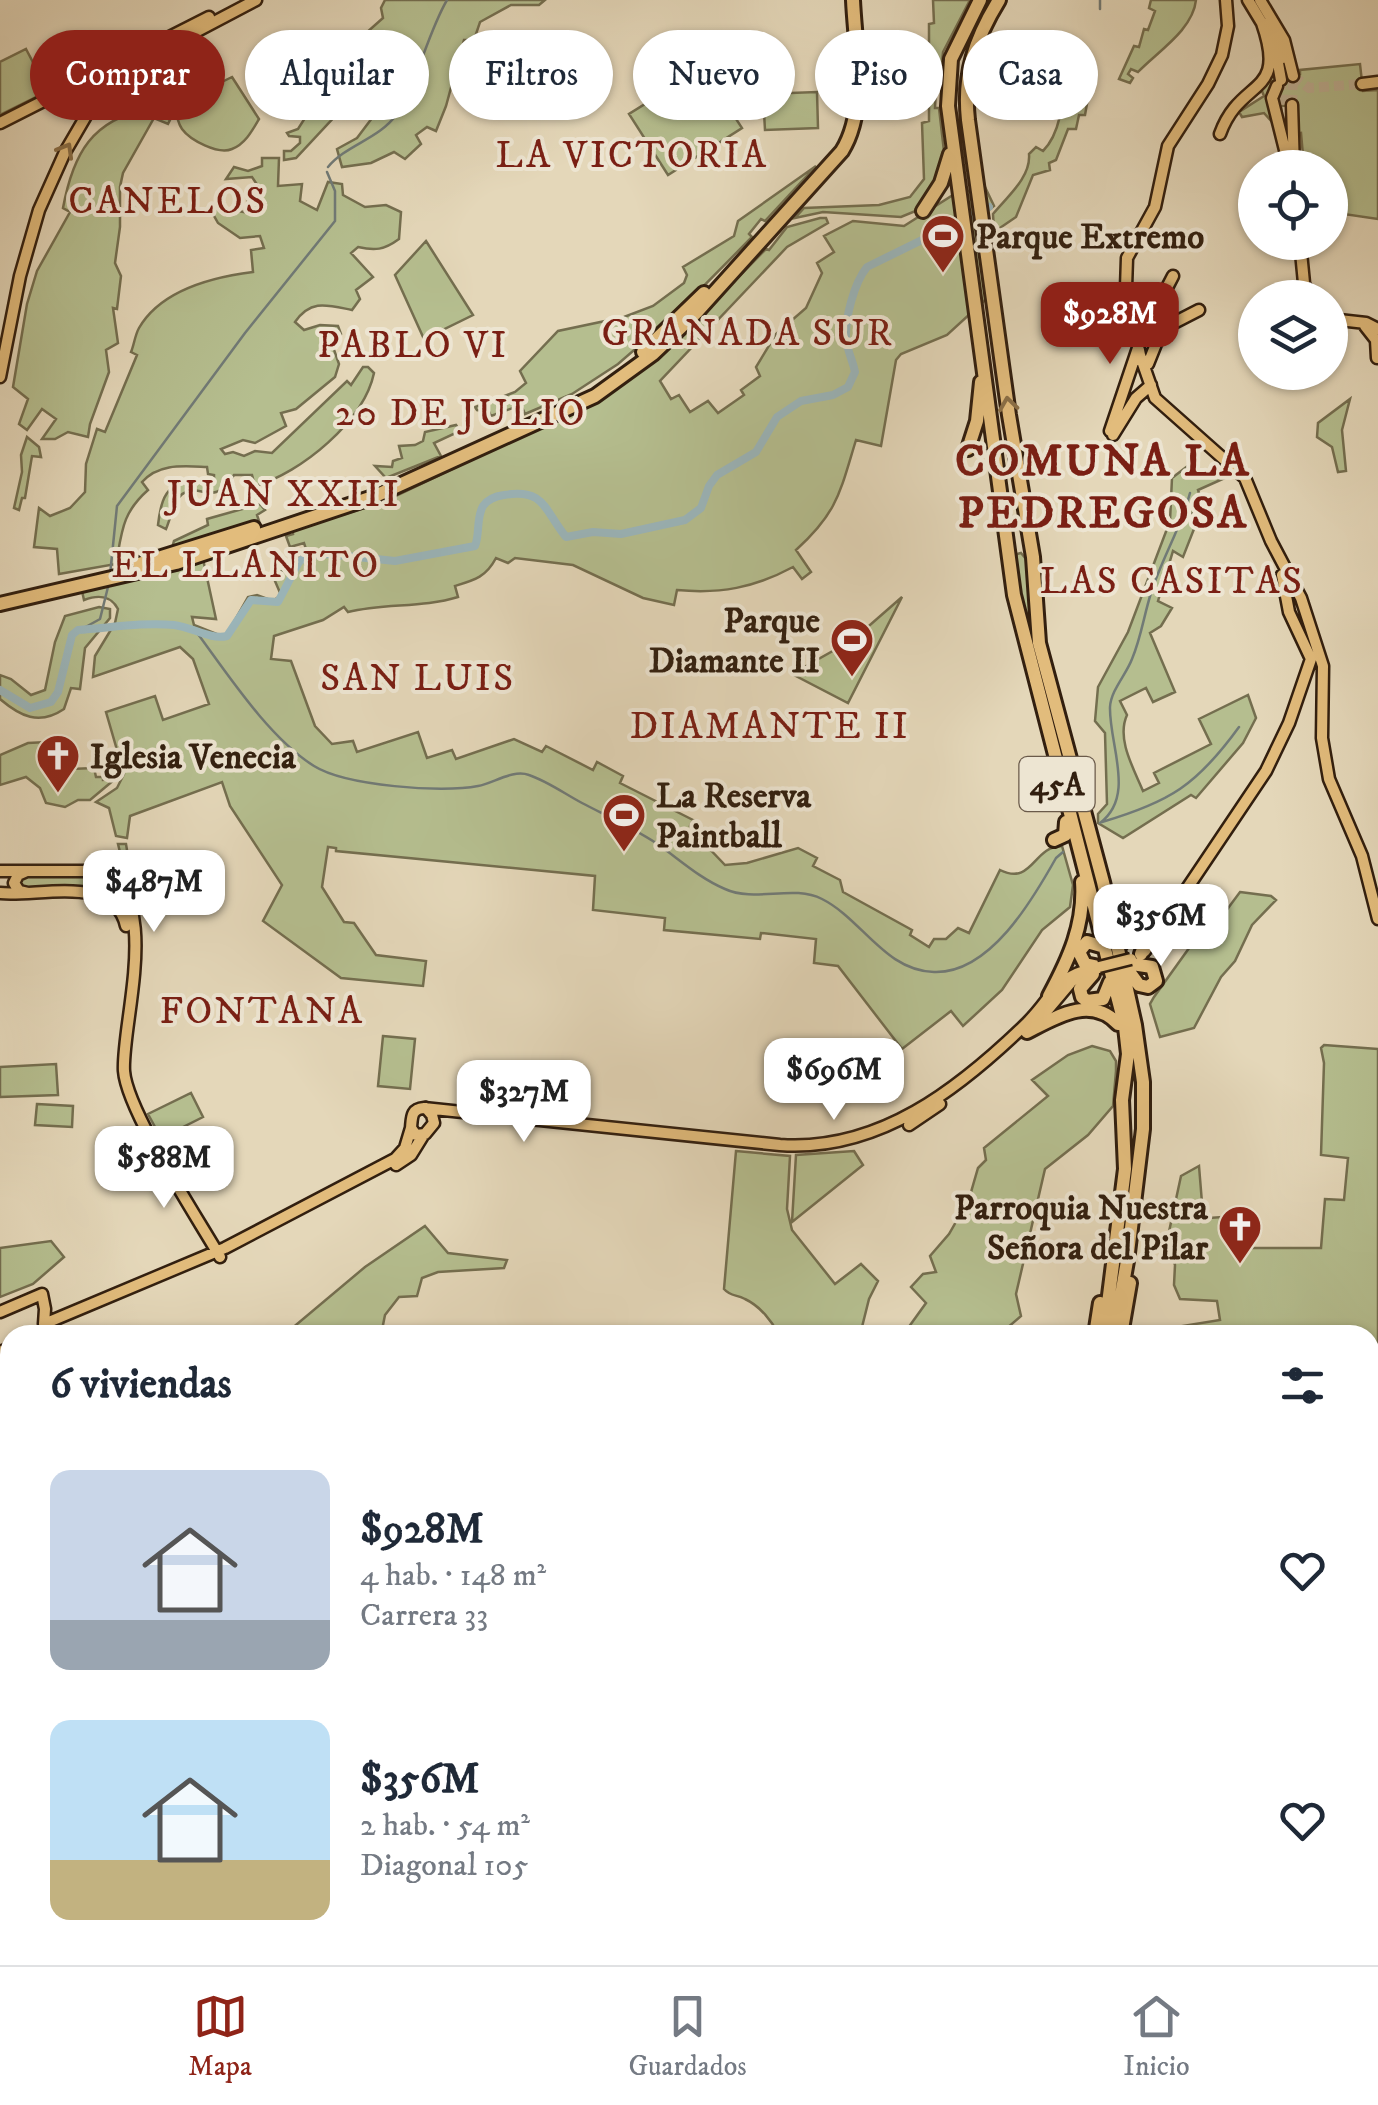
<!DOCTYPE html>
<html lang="es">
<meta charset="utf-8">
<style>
body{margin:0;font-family:"IM FELL DW Pica",serif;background:#f2f2f3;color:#1f2937;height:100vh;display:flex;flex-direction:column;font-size:38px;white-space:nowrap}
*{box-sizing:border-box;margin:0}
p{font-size:32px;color:#747a83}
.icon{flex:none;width:55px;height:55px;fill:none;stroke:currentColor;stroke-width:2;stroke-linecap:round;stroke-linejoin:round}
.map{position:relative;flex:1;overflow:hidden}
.side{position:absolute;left:0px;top:1325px;width:1380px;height:640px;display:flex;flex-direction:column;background:#fff;border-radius:30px 30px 0 0;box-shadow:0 2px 8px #0004}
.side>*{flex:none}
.hud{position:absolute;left:30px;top:30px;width:1320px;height:90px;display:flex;gap:20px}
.fabs{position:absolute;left:1238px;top:150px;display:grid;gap:20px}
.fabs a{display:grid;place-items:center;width:110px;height:110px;border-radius:50%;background:#fff;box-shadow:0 2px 8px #0004;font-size:50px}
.price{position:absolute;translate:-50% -85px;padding:0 22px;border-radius:20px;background:#fff;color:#222;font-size:32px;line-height:65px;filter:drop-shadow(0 2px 5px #0008)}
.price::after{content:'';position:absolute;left:50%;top:60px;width:30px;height:22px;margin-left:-15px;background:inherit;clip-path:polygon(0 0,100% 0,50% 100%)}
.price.on{background:#8f2418;color:#fff}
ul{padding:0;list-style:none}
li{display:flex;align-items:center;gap:30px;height:250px;padding:0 50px}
li span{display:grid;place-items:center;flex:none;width:280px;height:200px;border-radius:20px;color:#555}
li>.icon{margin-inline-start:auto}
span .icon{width:120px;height:120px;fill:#fffc;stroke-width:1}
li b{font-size:42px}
h2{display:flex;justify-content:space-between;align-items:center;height:120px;padding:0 50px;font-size:42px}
.chip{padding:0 35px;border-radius:45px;background:#fff;box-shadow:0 2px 8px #0004;font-size:35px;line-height:90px}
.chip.on{background:#8f2418;color:#fff}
.menu{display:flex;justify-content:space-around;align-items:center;height:140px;border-top:2px solid #e0e1e3;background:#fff;font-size:28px;color:#747a83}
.menu a{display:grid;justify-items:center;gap:5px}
.menu .on{color:#8f2418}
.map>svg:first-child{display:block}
.green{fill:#b5be8f;stroke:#746e4f;stroke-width:2.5}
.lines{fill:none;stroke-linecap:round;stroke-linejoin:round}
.stream{stroke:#717a76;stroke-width:2.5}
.river{stroke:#9bb6bb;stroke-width:8}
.major-tunnel{stroke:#c0b297;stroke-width:10;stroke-dasharray:10 5;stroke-linecap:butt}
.major-casing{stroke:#321f0f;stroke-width:15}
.highway-casing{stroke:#321f0f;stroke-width:18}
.major{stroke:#e2bc7c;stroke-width:10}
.highway{stroke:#e2bc7c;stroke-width:12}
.major-bridge-casing{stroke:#321f0f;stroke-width:15;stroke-linecap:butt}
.major-bridge{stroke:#e2bc7c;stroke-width:10}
.oneway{stroke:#8a6e46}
.labels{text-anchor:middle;stroke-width:8;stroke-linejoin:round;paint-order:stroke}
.shield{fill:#ede5d2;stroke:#6a5a4a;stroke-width:2.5}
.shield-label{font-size:32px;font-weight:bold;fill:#321f0f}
.poi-label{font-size:35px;font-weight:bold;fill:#321f0f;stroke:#ede5d2;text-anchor:start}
.neighbourhood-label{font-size:38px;letter-spacing:2.5px;fill:#7a1f14;stroke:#ede5d2}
.district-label{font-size:45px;font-weight:bold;letter-spacing:2.5px;fill:#7a1f14;stroke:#ede5d2}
</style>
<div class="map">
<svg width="1378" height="1965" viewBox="0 0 1378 1965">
<rect width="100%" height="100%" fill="#e4d7b9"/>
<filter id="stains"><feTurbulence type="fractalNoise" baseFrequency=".002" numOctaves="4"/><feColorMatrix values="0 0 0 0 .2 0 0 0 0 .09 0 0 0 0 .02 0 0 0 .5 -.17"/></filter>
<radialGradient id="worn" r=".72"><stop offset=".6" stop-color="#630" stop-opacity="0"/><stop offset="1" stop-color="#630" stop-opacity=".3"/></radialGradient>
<path class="green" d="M385 0H545L539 5H511L480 22 474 40H464L446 106 436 131 427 127 416 135 421 144 405 159 394 152 371 163 342 167 337 149 357 138 397 85 357 41 383 18 381 8Z
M933 0H970L943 52 940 87 936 88 935 108H939L945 160 943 170 918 210 901 217 823 212 795 218 804 208 879 205 910 197 924 179 922 123 929 121V24L934 23Z
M1151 0H1196C1193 30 1157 52 1138 72L1131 69 1128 74 1133 78 1130 83 1119 79 1134 46 1139 47 1144 29 1148 30 1155 11 1149 8Z
M26 49 48 91 0 115V62Z
M1067 57 1093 70 1085 115H1079L1076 129H1068L1056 160 1049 163 1050 170 1033 175 1016 217 994 232 993 214C1008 196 1031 177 1029 154L1036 147 1043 151C1065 129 1063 86 1067 57Z
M1275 58 1281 80 1300 74V70L1360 64 1363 91 1378 90V219L1330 212V168L1304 167 1301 133 1293 134 1294 105 1281 106 1283 136 1277 138 1272 122 1264 113 1242 117 1239 112 1264 96 1262 91 1238 107 1271 79Z
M332 59 338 69 326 76 329 102 337 114 296 158 284 160V151H291L300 143V137L289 136 287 133 298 129 314 104C311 83 313 70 332 59Z
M703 68 742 128 668 175 629 114Z
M232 77 259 119C252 131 245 144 232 149 218 155 190 140 182 129 177 122 176 113 175 105Z
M817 92 818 128 765 130 763 94Z
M149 109 170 120 168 124 154 118 123 173 120 187V227L115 263 121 276 117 309 113 308 118 343 106 350 109 372 90 424 88 437 68 432 55 439H42L56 419 42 409 27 430 19 424 28 399 13 387 27 304 37 271 70 212 63 208C73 154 92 119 149 109Z
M262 158H279L278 186 302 184 300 201 317 210 328 182 342 184 343 195 365 207 386 205 401 212 399 239C384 250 375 251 358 247L351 253 373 277 356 290 360 299 352 310C327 305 311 299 295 322L304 330 320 325 338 326 341 334 333 347 339 364 335 377 296 409 281 413 286 426 255 443 243 440 221 449 225 454 233 452 244 456 255 451 272 453 347 381 351 385 363 367H368L374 373C364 421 301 473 255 486L252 475H234C213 508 203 483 184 493 175 497 170 520 166 529L158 525C163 482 174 483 214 479V475L208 474 207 467C183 466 159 463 142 482L148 490C122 513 122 531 116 564L59 574 57 549 34 547 39 508 50 516 70 508 85 492 86 464 97 429 105 432 137 355 131 352C134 345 135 335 139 328 161 290 213 277 253 272L251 250 264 248 260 236 240 238 218 223 213 214 215 207 244 212 249 197 260 189 252 177 226 179 234 167 248 171 262 166Z
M816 166 765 221 761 219 749 234 752 237 678 312 618 364 572 394 525 414 521 405 491 416 489 412 477 410 475 407 515 392 526 383 520 371 558 331 624 317 653 306 684 283 687 275 683 267 734 236 738 221Z
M985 187 994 206 984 214 995 291 947 335 901 354 896 360 881 446 856 440C840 492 838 512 796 550L811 572 802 579 793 567C754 588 720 594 677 590L674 605 643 598 573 565 515 558 508 563 496 558C486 577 475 580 455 586L458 597C423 608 384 603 348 612L344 607 323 620 274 636 271 659 291 661 315 726 332 744 353 741 357 752 418 732 427 758 452 750 456 759 514 739 542 752 546 746 593 770 597 762 623 776 620 783 693 820 690 826 706 835 703 842 725 865 747 863 798 848 817 858 813 866 840 880 843 892 912 930 910 935 929 947 934 939H946L958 928 969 933 1000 870C1033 886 1033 846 1062 846L1073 885 1070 907 1042 930 1002 990 963 1026 951 1011 902 1049 838 966 814 963 816 939 761 933 760 939 664 930 665 918 593 910 595 876 336 851V848L328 847 322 887 344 922 354 923 376 955 426 961 423 986 341 978 263 921 282 885 230 806 222 782 130 816 127 838 116 836 109 808 96 802 117 788 124 774 106 712 155 696 163 720 209 704 193 659 180 647 93 677 95 656 115 623 118 609C111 595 97 595 84 600L82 591 203 559 216 619 192 617 194 625 219 635 227 634 248 597 257 595 273 601 281 595 272 574 292 568 298 556 307 552 304 543 290 547 286 536 293 534 292 527 309 525 381 503 584 406 695 321 766 249 769 250 787 227 820 218H826L828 223 787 247 660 381 671 399 679 395 690 412 708 401 718 413 744 395 741 390 760 376 756 367 776 334 806 308 822 273 817 263 834 252 824 236 853 221 904 226 953 195Z
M426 241 473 315 424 339 395 275Z
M1350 399 1342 430 1346 471 1338 472 1332 447 1317 437 1318 423Z
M456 425 460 431 434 443 441 456 386 478 375 466 392 467 393 461 402 458 399 446 415 445 423 441 425 432Z
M27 437 39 447 41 457 32 456 25 498H22L19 510 14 508 22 472 21 455Z
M1189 465 1209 476 1228 468 1236 473 1198 490 1200 496C1194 509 1189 513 1194 529L1183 557 1173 551 1158 601 1172 608 1161 626 1150 633 1175 692 1153 702 1146 688 1120 701 1127 715C1116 739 1134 769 1143 791L1159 783 1154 773 1211 744 1199 719 1248 695 1256 718 1243 743 1196 798 1191 795 1123 838 1098 823V814L1107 804 1105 733 1095 721 1098 687 1128 632 1170 521 1172 478Z
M260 504 265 510 257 515 259 521 172 548 174 541 208 525 207 519Z
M1021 553 1026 559 1035 650 1068 769 1065 770 1024 621 1014 563 1017 554Z
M902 597 848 703 792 674 854 639Z
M99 607 110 609V618L85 648 80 689 71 688 64 709C39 726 20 716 0 699V675L11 679 31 695 45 690 55 642 65 616Z
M47 742V770L94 768 96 777H103V780L115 779 90 800H78L65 807 46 803 40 788 26 777 0 785V755L28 743Z
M118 844H126C131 874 129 879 160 883L162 898 130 893Z
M76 874 87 877 90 882 80 888H27L20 886 18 878 27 875Z
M1240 892 1271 896 1276 900 1252 925 1235 961 1221 977 1194 1028 1160 1037 1150 1004 1154 997 1192 944 1200 946Z
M383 1036 415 1039 410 1089 378 1086Z
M1324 1045 1378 1049V1349L1370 1348V1335H1164V1329L1220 1320 1217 1301 1180 1299 1174 1285 1175 1265 1167 1241 1181 1176 1199 1166 1203 1215 1209 1218 1236 1216 1238 1248H1321L1325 1199 1344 1200 1348 1158 1321 1155 1324 1063 1321 1048Z
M1092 1046 1110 1051 1116 1061V1071L1113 1106 1088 1135 1045 1169 1016 1294 1021 1316 999 1335H903L926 1303 911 1287 923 1274 936 1272 930 1256 949 1234 969 1199 978 1168 986 1160 984 1148 1048 1096 1032 1080 1068 1055Z
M56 1064 58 1095 0 1097V1067Z
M191 1093 203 1117 161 1138 148 1114Z
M37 1104 73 1106 72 1127 35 1125Z
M736 1151 790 1156 787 1209 792 1230 835 1284 861 1264 878 1281 869 1299 860 1335H779C772 1321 760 1306 745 1299 736 1294 731 1297 724 1289Z
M854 1151 863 1165 792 1222 796 1155Z
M425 1226 448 1253 507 1260 504 1268 438 1272 422 1278 417 1296 399 1297 385 1315 381 1335H284L365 1267Z
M51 1241 64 1257 33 1284 0 1297V1248Z
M107 1955H171L159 1965H66L77 1960 103 1959Z
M273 1955H676L637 1965H249Z"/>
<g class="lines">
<path class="stream" d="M1100 0V9
M328 167C346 145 379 139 396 115 416 87 427 34 447 0
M110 575 117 506 245 333 335 221V191L327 172
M82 629 100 619 109 583
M195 630C227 673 268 737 314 766 346 786 442 793 478 786 494 783 513 769 529 775 547 781 565 794 582 803 607 816 633 828 656 843 679 859 699 878 725 889 755 903 793 884 822 899 862 919 885 971 934 972 990 974 1033 899 1056 858L1063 852
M1102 822C1170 802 1197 785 1239 727
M1100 823C1136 796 1109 745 1110 707 1111 690 1126 675 1132 659 1141 638 1144 615 1151 593 1162 558 1181 528 1190 493
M1370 1348H1378
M0 1921 10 1911
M1178 1965 1183 1955"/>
<path class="river" d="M0 690 30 708 51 702 58 692 72 635 78 630C109 628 143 622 174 625 192 627 210 640 227 636L251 600 278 602 299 562 306 556 328 554 395 561 475 546C480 534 476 518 483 506 488 499 496 496 504 495 545 488 544 510 566 537L593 532 621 534 685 520 701 508 709 486 717 475 756 452 777 417 801 401 833 395 848 387 855 372C853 361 847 350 846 339 845 318 854 283 867 267L989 207"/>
<path class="major-tunnel" d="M1293 76 1309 88 1362 84
M1281 80 1283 106
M1292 105 1293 76"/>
<defs>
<path id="major" d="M1226 0 1228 26 1222 55 1208 84 1168 146 1155 207 1127 258 1126 288 1140 355 1155 398 1245 478 1271 541 1301 598 1323 666 1322 738 1329 779 1362 856 1378 919
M1248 0 1265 28
M1260 0 1284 40 1293 76
M1268 23 1283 58
M1276 52 1281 80
M1362 84 1378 82
M1277 86 1272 98 1288 162
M1292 105 1294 168
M0 123 209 17
M1220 134C1241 76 1288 98 1262 23
M1300 242 1304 283 1310 298
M1330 319 1366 323 1378 329
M1365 326 1376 340 1377 358
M1148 364 1162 329 1199 310
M0 377 20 276 39 210 65 152 104 85 125 69 256 0
M1110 431 1142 336 1173 276
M1113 435 1136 398 1151 385
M0 871H98C165 891 121 1024 124 1071 127 1111 197 1217 220 1257
M27 871 18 875 14 883 19 891 28 893
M0 893C39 897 115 874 126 926
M1145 951 1266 771 1289 723 1311 659 1289 612 1282 575
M1034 1026 1072 981 1080 977
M426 1108 432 1115 434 1123 425 1134 416 1135 411 1128C412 1117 411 1109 424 1108L780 1145C879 1152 959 1089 1027 1023 1056 994 1052 978 1097 967
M909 1125 940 1104
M396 1165 411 1155 424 1134
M0 1312 42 1294 45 1309 44 1324 225 1248 395 1159 405 1148 411 1128
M0 1352 10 1348
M852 1965 865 1955"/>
<path id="highway" d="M980 0 951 59 948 106 1014 595 1125 1027 1128 1054 1122 1100 1125 1169 1104 1335
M999 0C975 39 963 74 968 120L1009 415 1033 557 1039 643 1103 882 1135 1025 1143 1082V1129L1127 1261 1114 1335
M923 211 941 183 950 154
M643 352 704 293
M968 449 977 421 981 382
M139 564 254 528
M0 604 176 563 373 497 595 396 653 354 696 313 842 151C868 109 855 47 853 0
M1054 840 1065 835 1066 822
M1122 943 1128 931 1141 932 1146 942 1141 954
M1099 967 1085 964 1079 952 1087 942 1101 946
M1128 970 1139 985 1148 987 1156 981 1152 967 1132 964
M1093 974 1080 989 1082 997 1087 1001 1103 999 1110 982
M1049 996C1069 959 1085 924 1082 882
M1027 1032C1056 1017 1091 995 1118 1024
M1095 1335 1100 1303
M1121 1335 1130 1283
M1031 1955 1036 1965
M1051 1955 1054 1965
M1064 1955 1065 1965"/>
</defs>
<use href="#major" class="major-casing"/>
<use href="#highway" class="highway-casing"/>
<use href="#major" class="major"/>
<use href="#highway" class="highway"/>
<defs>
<path id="major-bridge" d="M1099 967 1131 959"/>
</defs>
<use href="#major-bridge" class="major-bridge-casing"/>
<use href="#major-bridge" class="major-bridge"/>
</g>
<defs><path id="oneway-chevron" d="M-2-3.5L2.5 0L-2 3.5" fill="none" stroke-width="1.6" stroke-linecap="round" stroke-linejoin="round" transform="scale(2.5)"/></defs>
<g class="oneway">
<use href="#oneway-chevron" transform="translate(66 150) rotate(-60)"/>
<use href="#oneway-chevron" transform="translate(1008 404) rotate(-98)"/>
</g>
<defs>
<symbol id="stadium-pin" viewBox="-11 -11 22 30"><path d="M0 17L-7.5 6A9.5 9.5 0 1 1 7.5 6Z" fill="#8f2418" stroke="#ede5d2"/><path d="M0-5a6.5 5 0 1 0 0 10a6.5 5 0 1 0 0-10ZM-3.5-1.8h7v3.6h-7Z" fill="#fff"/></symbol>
<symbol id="church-pin" viewBox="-11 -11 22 30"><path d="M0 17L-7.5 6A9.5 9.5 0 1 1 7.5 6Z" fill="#8f2418" stroke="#ede5d2"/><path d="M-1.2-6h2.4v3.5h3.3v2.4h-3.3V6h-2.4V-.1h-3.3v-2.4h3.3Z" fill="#fff"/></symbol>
</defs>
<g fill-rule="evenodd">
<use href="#stadium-pin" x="918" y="211" width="50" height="68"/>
<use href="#stadium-pin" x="827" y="615" width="50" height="68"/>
<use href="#church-pin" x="33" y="731" width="50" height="68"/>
<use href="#stadium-pin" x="599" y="790" width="50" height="68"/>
<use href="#church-pin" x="1215" y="1202" width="50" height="68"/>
</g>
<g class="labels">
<rect class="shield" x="1019.5" y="757" width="75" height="54" rx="8"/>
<g class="shield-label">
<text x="1057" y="795">45A</text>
</g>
<g class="poi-label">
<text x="976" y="248">Parque Extremo</text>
<text x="820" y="632" text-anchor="end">Parque<tspan x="820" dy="40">Diamante II</tspan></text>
<text x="90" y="768">Iglesia Venecia</text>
<text x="656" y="807">La Reserva<tspan x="656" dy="40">Paintball</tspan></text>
<text x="1208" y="1219" text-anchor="end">Parroquia Nuestra<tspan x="1208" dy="40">Señora del Pilar</tspan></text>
</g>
<g class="neighbourhood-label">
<text x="632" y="167">LA VICTORIA</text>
<text x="168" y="213">CANELOS</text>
<text x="748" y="345">GRANADA SUR</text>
<text x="413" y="357">PABLO VI</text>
<text x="461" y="425">20 DE JULIO</text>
<text x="284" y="506">JUAN XXIII</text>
<text x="246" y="577">EL LLANITO</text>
<text x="1172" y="593">LAS CASITAS</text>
<text x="418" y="690">SAN LUIS</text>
<text x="770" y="738">DIAMANTE II</text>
<text x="262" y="1023">FONTANA</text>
</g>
<g class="district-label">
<text x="1103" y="475">COMUNA LA<tspan x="1103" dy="52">PEDREGOSA</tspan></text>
</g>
</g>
<rect width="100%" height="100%" filter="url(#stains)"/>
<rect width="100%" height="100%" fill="url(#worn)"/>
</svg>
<div class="fabs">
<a><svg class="icon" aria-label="locate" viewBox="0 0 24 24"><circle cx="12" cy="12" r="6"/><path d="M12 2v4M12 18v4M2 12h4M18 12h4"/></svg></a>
<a><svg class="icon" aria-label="layers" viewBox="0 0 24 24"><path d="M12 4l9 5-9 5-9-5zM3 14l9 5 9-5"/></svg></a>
</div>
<b class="price on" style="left:1110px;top:367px">$928M</b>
<b class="price" style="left:154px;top:935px">$487M</b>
<b class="price" style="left:1161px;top:969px">$356M</b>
<b class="price" style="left:834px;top:1123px">$696M</b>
<b class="price" style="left:524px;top:1145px">$327M</b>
<b class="price" style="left:164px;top:1211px">$588M</b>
<div class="hud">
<a class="chip on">Comprar</a>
<a class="chip">Alquilar</a>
<a class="chip">Filtros</a>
<a class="chip">Nuevo</a>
<a class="chip">Piso</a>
<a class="chip">Casa</a>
</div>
<section class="side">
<h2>6 viviendas<svg class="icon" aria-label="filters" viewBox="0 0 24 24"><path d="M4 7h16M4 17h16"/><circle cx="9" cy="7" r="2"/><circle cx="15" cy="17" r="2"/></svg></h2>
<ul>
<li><span style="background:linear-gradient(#c9d6e8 75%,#9aa5b1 0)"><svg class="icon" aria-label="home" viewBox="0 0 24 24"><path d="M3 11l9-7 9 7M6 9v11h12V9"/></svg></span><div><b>$928M</b><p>4 hab. · 148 m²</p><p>Carrera 33</p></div><svg class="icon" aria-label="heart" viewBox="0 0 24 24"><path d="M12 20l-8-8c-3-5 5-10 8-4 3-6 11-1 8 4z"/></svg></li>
<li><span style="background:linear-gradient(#bfe0f5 70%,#c2b280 0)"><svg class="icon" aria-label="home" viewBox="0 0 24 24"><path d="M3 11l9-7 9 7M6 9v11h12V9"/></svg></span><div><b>$356M</b><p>2 hab. · 54 m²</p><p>Diagonal 105</p></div><svg class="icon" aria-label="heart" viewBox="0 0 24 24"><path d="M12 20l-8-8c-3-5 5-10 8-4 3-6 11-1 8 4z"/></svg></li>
</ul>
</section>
</div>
<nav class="menu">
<a class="on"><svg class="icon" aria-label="map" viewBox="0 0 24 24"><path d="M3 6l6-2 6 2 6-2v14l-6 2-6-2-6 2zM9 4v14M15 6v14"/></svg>Mapa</a>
<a><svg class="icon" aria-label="saved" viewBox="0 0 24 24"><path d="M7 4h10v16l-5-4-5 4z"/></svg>Guardados</a>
<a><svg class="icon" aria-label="home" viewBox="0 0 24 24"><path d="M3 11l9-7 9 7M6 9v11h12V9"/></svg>Inicio</a>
</nav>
